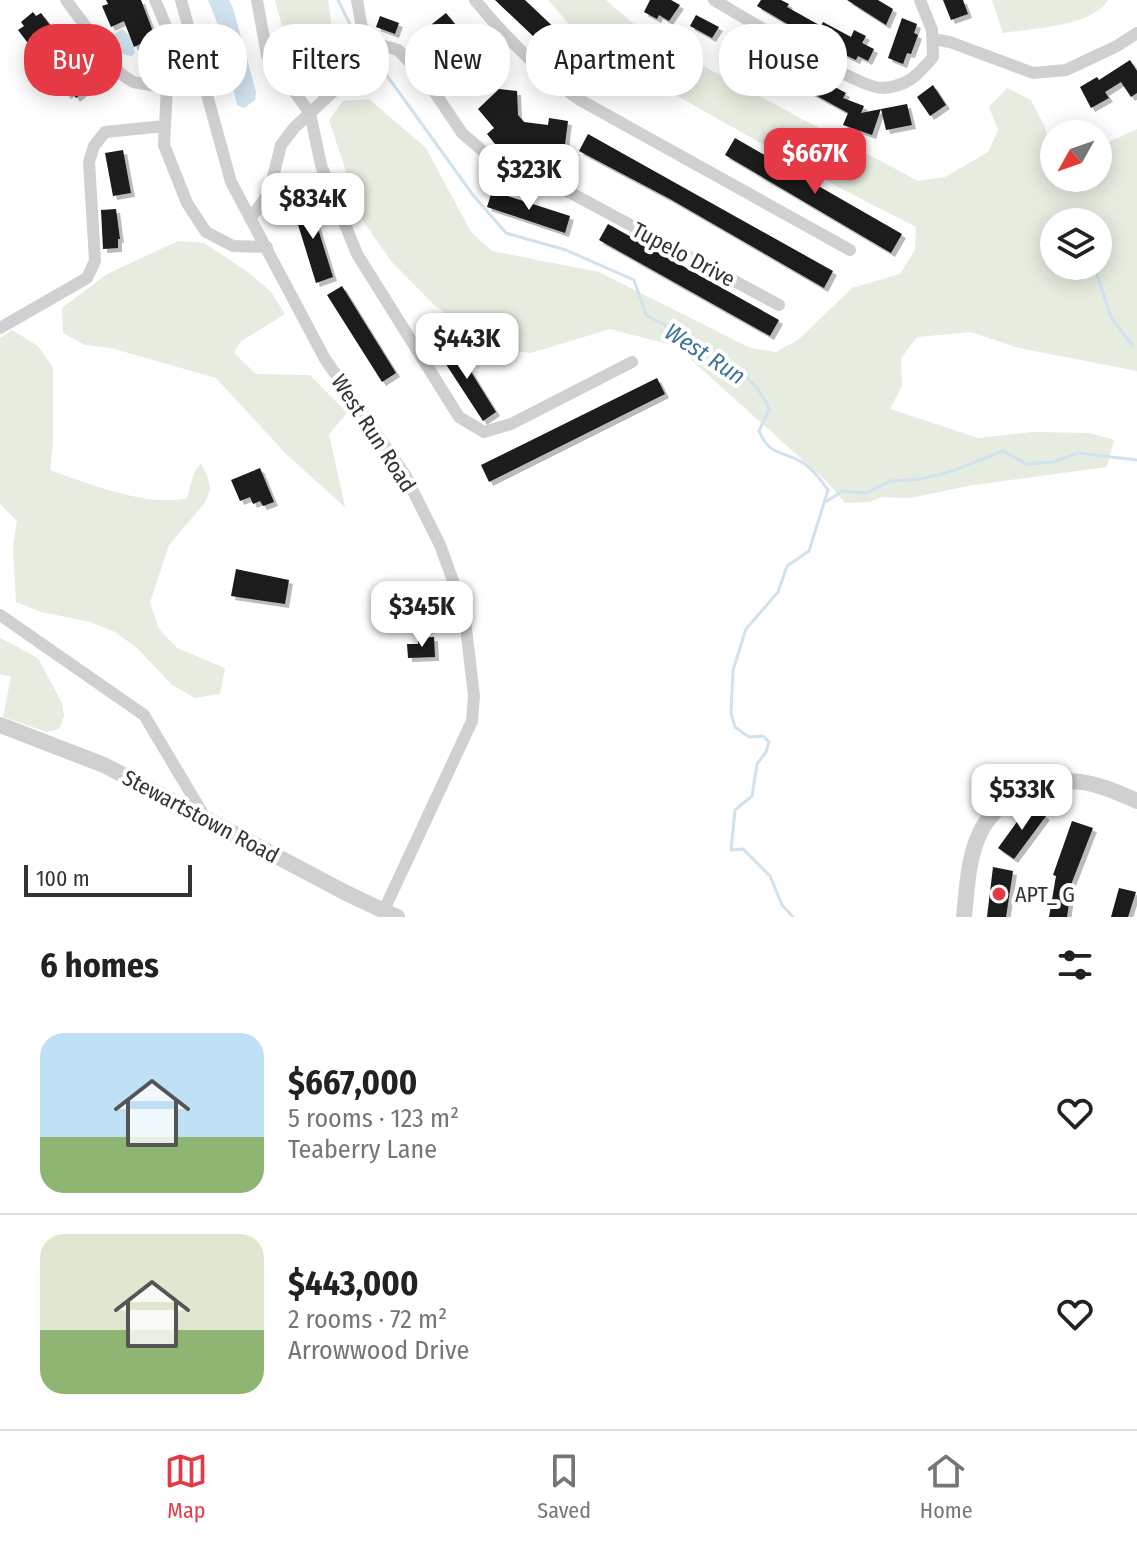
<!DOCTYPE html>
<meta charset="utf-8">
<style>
body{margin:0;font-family:"Fira Sans Condensed",sans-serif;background:#f2f2f2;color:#222;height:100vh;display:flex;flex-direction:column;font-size:30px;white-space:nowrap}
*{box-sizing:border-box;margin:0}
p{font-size:26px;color:#767676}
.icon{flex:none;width:44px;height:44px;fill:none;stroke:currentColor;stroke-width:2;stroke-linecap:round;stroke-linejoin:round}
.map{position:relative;height:917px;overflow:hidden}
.drawer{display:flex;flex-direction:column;background:#fff;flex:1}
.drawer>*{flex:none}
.top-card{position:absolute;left:24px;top:24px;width:1090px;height:72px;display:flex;gap:16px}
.needle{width:52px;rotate:230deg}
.tools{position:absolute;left:1040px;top:120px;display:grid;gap:16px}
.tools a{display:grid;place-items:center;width:72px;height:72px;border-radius:50%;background:#fff;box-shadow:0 4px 20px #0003;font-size:40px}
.scale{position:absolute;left:24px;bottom:20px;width:168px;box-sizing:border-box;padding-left:8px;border:4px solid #333;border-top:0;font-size:22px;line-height:28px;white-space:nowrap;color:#333;-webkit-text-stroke:6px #fff;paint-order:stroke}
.price{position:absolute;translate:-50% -68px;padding:0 18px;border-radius:16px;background:#fff;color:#222;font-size:26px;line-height:52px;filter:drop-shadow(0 2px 4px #0008)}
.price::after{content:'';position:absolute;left:50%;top:48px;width:24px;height:18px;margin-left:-12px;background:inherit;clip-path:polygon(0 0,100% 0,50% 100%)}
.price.current{background:#e63946;color:#fff}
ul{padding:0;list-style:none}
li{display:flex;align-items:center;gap:24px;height:200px;padding:0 40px}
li+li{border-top:2px solid #e0e0e0}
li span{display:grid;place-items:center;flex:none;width:224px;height:160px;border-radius:24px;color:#555}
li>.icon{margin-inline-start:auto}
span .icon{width:96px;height:96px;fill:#fffc;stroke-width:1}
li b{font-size:34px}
h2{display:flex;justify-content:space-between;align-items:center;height:96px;padding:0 40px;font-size:34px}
.pill{padding:0 28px;border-radius:32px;background:#fff;box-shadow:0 4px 20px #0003;font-size:28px;line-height:72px}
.pill.current{background:#e63946;color:#fff}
.tabs{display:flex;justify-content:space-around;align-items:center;height:112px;border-top:2px solid #e0e0e0;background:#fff;font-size:22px;color:#767676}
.tabs a{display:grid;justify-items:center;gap:4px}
.tabs .current{color:#e63946}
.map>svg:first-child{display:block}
.green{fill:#e6ecdf;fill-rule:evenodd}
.water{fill:#cfe2ee}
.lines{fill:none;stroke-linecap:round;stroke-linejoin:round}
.stream{stroke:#cfe2ee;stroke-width:3}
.building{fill:#1a1a1a;filter:url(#shadow)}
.minor{stroke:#d0d0d0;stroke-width:12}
.tertiary{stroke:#d0d0d0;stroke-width:16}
.poi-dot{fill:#e63946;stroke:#fff;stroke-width:3}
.labels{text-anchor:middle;stroke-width:8;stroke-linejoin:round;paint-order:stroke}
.street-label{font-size:22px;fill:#333;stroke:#fff}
.poi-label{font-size:22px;fill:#333;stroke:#fff;text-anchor:start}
.water-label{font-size:24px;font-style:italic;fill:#3f7597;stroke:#fff}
</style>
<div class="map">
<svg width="1137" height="917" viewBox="0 0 1137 917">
<defs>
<filter id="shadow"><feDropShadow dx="4" dy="4" stdDeviation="0" flood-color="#0004"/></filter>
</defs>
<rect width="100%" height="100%" fill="#fff"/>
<path class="green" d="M275 0H328L333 35 326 62C287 45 285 40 275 0Z
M548 0H606L649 37 918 181 945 177 988 152 998 130 989 107 1007 88 1031 100 1045 127 1051 153H1054V178H1098V147L1137 129V371L1019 348 971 332 917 337 901 358 902 386 890 409 978 438 1033 432 1090 433 1114 440 1107 467 967 486 911 498 883 497 869 502 845 503 826 481 676 346 610 329 531 353 503 350 478 339 432 303 391 261 362 219 329 120 343 101 369 99 426 148 471 232 492 251 599 272 750 348 776 352 799 339 852 288 900 274 915 250 916 227 838 187 586 44ZM1054 222H1098V266H1054Z
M992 0H1108C1091 27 1033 28 1003 33Z
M178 241 204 243 248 272 271 292 285 314 240 342 234 353 256 374 310 375 347 413 329 434 345 507 287 455 216 378 111 348 85 345 63 333 62 308 107 274Z
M12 330 38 346 53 368V443L50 470C86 483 149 508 187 498L194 473 201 463 208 477 210 490 204 504 169 545 150 602 159 629 177 648 225 668 220 694 195 698 172 685 137 648 115 632 91 622 41 612 16 602 13 548 17 521 0 504V338Z
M0 638 38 658 62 703 64 716 59 729 47 732 3 717 11 677 0 674Z"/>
<path class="water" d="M208 0H229L233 8 256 92 255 100 244 108 237 105 220 30Z
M122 29C131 35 133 43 135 53L132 56C121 56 113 47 111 36Z"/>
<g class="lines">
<path class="stream" d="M338 0 359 43
M364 49 380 66 473 195 506 233 566 250 634 280 646 315C683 336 756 367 769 410L759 431C770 456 779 450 800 461 812 468 820 479 828 490L809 551 787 566 778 592 746 629 733 670 731 713 735 727 749 737 763 736 769 742 766 752 757 764 752 796 735 810 731 850 743 849 770 876 782 905 793 917
M1094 266 1111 317 1133 346
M827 501 843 491 866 493 891 481 921 479 953 471 1003 451 1026 464 1053 462 1078 453 1137 460"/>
</g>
<path class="building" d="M106 0H141L155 37 134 47 124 21 111 27 102 6 108 4Z
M495 0H525L583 55 569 70Z
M650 0H671L680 5 669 21 659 15 657 19 644 12Z
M761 0H781L789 4 787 7 821 26 823 22 851 37 854 30 866 36 862 43 874 49 868 61 858 56 856 60 826 46 827 43 809 33 798 29 796 32 787 28 789 25 757 6Z
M847 0H878L893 9 886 25Z
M943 0H963L968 14 951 20Z
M33 12 36 16 41 13 90 79 86 81 90 87 76 98 72 92 67 95 18 30 24 26 21 22Z
M446 13 485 61 471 73 432 24Z
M696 15 719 27 712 38 690 26Z
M380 16 399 23 395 34 376 27Z
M902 18 917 24 914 33 918 35 911 54 907 53 903 64 888 58Z
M736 36 772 64 774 60 798 73 790 88 754 69 752 72 738 64 736 68 727 62 730 57 725 54Z
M1130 60 1137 71V93L1131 97 1121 82 1105 92 1109 98 1091 108 1080 87 1097 77 1099 80Z
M816 77 846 93 843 98 864 106 861 113 881 109 872 135 843 125 848 113 808 91Z
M933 85 946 105 930 116 917 97Z
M499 89 517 91 518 115 524 122 548 125 549 118 568 121 564 152H560V156L548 154 549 150 537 148 521 161 515 154 513 156 504 145 499 149 487 134 494 128 478 109Z
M907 104 912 125 886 130 881 109Z
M588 134 833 271 824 288 670 199 579 151Z
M735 138 902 234 891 253 725 155Z
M123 150 131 193 113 196 105 153Z
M492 191 570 216 565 233 487 207Z
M309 200 333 277 316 283 292 205Z
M116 209 120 239H118V248L103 249 101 210Z
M608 224 779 320 770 336 599 240Z
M342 286 396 373 382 382 327 295Z
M453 343 496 412 483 421 438 352Z
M657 378 665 394 489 482 481 465Z
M260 468 274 502 263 506 260 501 253 504 250 497 240 501 231 480Z
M236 569 289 580 285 604 231 596Z
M434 637 435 657 408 658 407 644H418V638Z
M1030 804 1046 816 1014 859 998 848Z
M1072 821 1093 828 1072 882 1067 917H1049L1056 876 1053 875Z
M993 867 1013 871 1006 917H987Z
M1119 888 1136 892 1128 917H1111Z"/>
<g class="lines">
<path class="minor" d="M66 0 121 74 133 82 167 88
M155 0 166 26 168 66 164 145 187 203 206 232 233 246 267 247
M181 0 231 182 325 359 405 475 440 545 464 611 474 696 472 721 384 910
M257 0 267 55 310 113 321 165 357 254 459 417 484 432 511 424 632 362
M475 0C506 38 539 72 580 100L850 250
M714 0C740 15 861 90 883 88 908 86 918 75 933 57L932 30 920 0
M933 39 950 42 1033 73 1066 70 1117 46 1137 33
M364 40 398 50 425 78 462 133 490 157 571 193 779 305
M250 219 269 193 281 145 294 128 355 71 364 40 357 0
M0 328 87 278 95 261 89 162 94 146 105 132 165 126
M0 615 144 715 206 819"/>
<path class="tertiary" d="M0 725 104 765 348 894 397 917
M964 917C967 888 968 853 983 827 993 811 1008 798 1025 791 1068 773 1096 782 1137 801"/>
</g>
<circle class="poi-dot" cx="999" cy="894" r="8"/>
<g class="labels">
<g class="street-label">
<text transform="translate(684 254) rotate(28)" y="8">Tupelo Drive</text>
<text transform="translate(374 433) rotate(57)" y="8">West Run Road</text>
<text transform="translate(201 816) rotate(28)" y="8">Stewartstown Road</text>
</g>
<g class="poi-label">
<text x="1015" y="902">APT_ G</text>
</g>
<g class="water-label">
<text transform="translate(705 354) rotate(33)" y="8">West Run</text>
</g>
</g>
</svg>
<div class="tools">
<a><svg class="needle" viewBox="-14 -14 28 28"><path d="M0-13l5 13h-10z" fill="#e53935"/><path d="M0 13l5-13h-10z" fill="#767676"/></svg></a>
<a><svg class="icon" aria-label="layers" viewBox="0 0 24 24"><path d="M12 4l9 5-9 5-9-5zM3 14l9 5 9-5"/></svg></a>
</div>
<div class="scale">100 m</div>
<b class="price current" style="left:815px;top:196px">$667K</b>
<b class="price" style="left:529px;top:212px">$323K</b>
<b class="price" style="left:313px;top:241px">$834K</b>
<b class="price" style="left:467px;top:381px">$443K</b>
<b class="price" style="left:422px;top:649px">$345K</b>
<b class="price" style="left:1022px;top:832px">$533K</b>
<div class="top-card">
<a class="pill current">Buy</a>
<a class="pill">Rent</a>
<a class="pill">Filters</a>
<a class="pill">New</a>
<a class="pill">Apartment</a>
<a class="pill">House</a>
</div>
</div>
<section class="drawer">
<h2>6 homes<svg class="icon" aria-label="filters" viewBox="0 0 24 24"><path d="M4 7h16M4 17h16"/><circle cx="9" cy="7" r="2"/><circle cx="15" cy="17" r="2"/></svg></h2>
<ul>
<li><span style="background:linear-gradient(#bfe0f5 65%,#8fb573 0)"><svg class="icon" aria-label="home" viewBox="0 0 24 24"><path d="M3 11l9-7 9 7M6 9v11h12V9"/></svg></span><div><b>$667,000</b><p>5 rooms · 123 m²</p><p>Teaberry Lane</p></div><svg class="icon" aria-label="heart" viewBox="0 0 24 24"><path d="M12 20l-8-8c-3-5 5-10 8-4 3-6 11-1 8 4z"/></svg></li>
<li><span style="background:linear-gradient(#dfe7d0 60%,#8fb573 0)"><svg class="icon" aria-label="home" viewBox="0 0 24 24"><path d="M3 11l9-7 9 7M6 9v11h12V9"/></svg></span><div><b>$443,000</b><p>2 rooms · 72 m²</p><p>Arrowwood Drive</p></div><svg class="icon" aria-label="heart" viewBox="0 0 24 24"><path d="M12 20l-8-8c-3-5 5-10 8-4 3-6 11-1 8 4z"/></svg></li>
</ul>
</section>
<nav class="tabs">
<a class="current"><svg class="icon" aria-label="map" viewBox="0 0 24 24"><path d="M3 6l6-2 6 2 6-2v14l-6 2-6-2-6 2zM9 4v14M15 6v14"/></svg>Map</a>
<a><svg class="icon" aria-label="saved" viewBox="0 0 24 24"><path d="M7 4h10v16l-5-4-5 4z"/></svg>Saved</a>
<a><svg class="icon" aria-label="home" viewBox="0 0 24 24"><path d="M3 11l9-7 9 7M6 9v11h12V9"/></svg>Home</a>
</nav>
